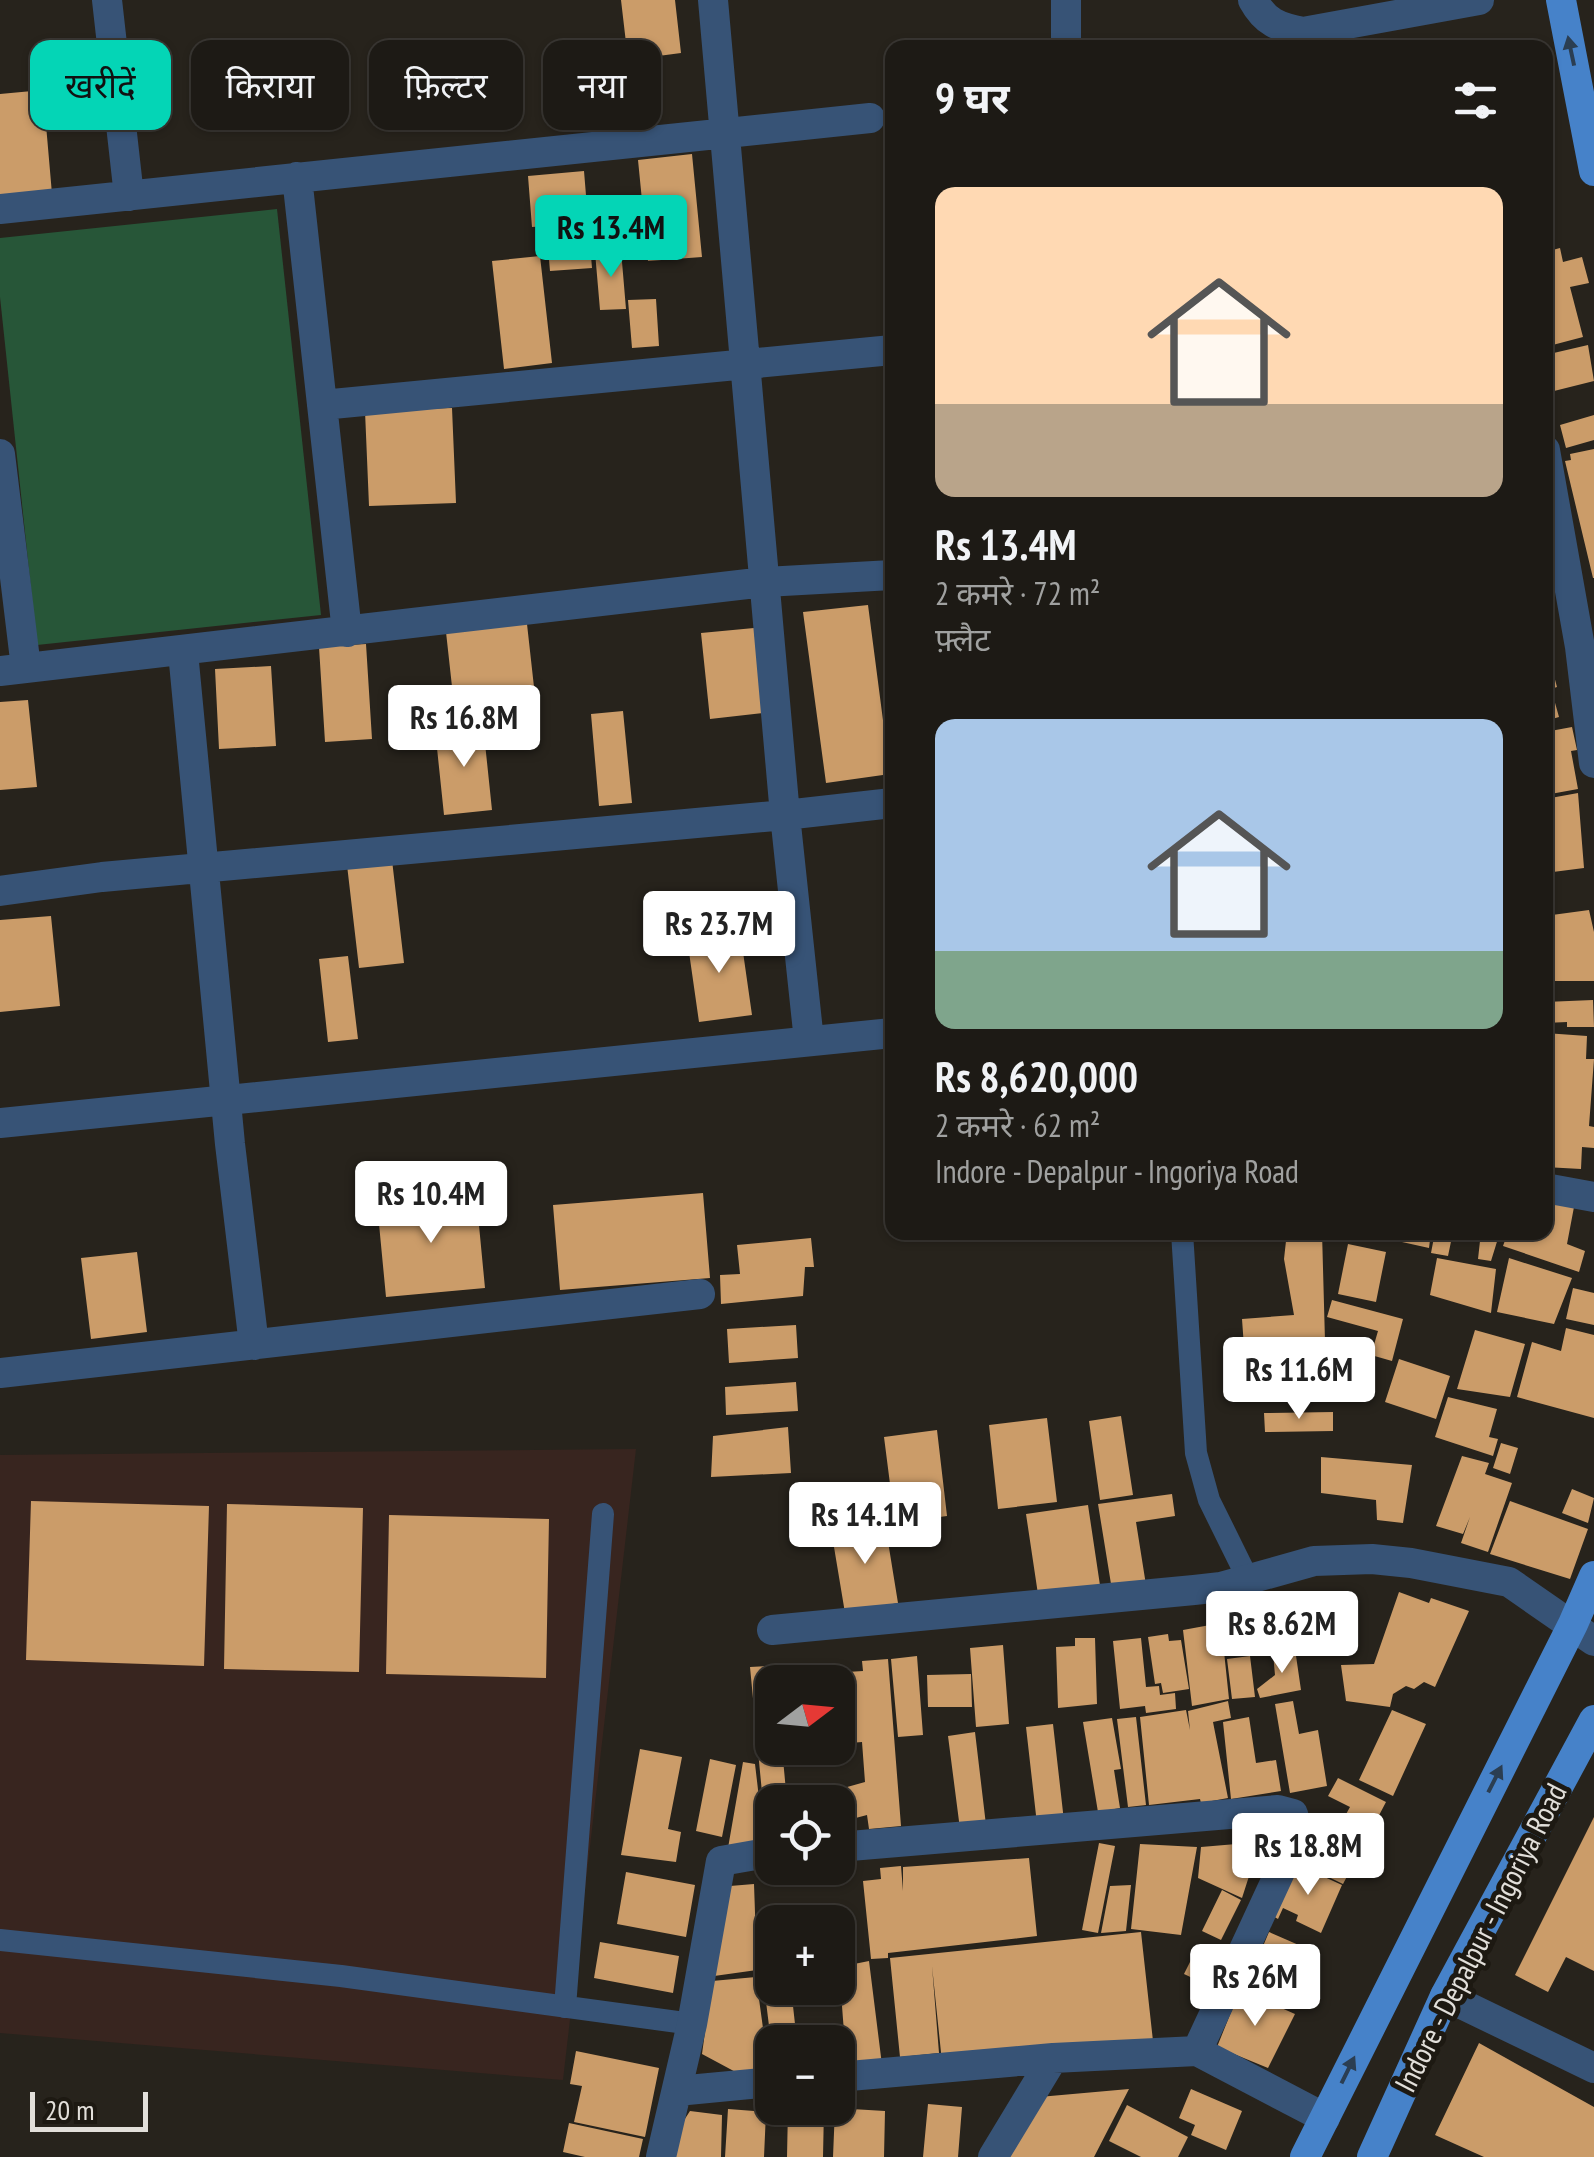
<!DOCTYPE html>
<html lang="hi">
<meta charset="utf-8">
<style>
body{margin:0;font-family:"PT Sans Narrow","Noto Sans Devanagari",sans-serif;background:#25231e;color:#f1f3f6;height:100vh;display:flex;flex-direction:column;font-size:38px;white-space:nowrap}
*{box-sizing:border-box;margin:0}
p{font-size:32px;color:#a0a1a0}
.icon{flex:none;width:55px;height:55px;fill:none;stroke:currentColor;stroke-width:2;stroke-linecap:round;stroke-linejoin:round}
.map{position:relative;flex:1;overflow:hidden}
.sheet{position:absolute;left:885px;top:40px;width:668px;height:1200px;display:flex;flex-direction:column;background:#1d1a15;border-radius:20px;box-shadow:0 2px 8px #0004,0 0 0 2px #3b3834}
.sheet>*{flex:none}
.top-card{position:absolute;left:30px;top:40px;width:705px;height:90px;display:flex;gap:20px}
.needle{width:65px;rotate:74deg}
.buttons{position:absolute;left:755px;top:1665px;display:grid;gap:20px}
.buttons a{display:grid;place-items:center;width:100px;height:100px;border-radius:20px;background:#1d1a15;box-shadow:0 2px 8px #0004,0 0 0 2px #3b3834;font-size:50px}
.scale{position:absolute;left:30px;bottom:25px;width:118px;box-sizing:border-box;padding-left:10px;border:5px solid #e2dfda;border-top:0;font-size:28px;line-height:35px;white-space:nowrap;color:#e2dfda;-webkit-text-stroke:8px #1d1912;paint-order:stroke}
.price{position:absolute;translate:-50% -85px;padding:0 22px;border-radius:10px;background:#fff;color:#222;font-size:32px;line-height:65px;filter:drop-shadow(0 2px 5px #0008)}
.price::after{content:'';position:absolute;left:50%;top:60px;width:30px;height:22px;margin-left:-15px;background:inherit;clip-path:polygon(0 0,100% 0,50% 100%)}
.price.selected{background:#04d5b6;color:#111}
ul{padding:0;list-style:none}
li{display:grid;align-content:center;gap:20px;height:530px;padding:0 50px}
li span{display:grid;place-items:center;height:310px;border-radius:20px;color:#555}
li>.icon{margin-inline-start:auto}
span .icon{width:180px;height:180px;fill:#fffc;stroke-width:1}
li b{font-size:42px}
h2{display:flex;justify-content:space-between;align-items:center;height:120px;padding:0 50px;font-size:42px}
.pill{padding:0 35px;border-radius:20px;background:#1d1a15;box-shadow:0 2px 8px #0004,0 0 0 2px #3b3834;font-size:35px;line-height:90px}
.pill.selected{background:#04d5b6;color:#111}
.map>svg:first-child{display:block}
.education{fill:#38251f}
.green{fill:#275638}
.building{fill:#cb9c69}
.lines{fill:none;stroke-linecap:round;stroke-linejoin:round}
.lane{stroke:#375376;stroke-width:22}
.street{stroke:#375376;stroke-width:30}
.primary{stroke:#4682c9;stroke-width:30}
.oneway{fill:#2b3e52}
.labels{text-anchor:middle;stroke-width:10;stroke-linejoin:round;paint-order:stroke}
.street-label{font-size:30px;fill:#e2dfda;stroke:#1d1912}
</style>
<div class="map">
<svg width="1594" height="2157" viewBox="0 0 1594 2157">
<rect width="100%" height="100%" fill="#27231c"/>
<path class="education" d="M636 1449 563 2080 0 2033V1455Z"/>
<path class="green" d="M277 209 321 615 37 645 0 297V238Z"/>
<path class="building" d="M621 0H675L681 53 628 60Z
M43 90 52 194 0 198V94Z
M692 154 702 257 648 261 638 160Z
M584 171 592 268 550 271 546 226 532 227 528 176Z
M1560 248 1563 262 1582 257 1589 283 1570 287 1583 337 1545 347V252Z
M621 250 626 309 600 310 595 252Z
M540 256 552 363 504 369 492 261Z
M656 299 659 346 632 348 628 300Z
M1588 345 1594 381 1554 391 1545 355Z
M452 408 456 503 369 506 365 411Z
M1594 415V440L1566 448 1560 425Z
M1594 449V578H1593L1565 461 1571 460 1570 454Z
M868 605 890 774 826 783 803 612Z
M527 624 537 714 456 723 446 632Z
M754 628 763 713 710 719 701 633Z
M366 644 372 739 325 742 319 647Z
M1546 646 1557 687 1545 691V647Z
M271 666 276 746 219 749 215 669Z
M1552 692 1559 717 1545 721V694Z
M28 700 37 787 0 790V702Z
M623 711 632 803 599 806 591 714Z
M483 724 492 810 444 815 435 729Z
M1572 727 1577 750 1571 751 1578 789 1545 795V732Z
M1578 793 1584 868 1545 873V799Z
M392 860 404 963 359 968 347 865Z
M1589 910 1594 932V981H1545V912H1549L1551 935 1552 915Z
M51 916 60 1006 0 1012V920Z
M740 931 752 1015 699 1022 687 938Z
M348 956 358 1039 328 1042 319 959Z
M1593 1000 1594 1027H1567V1022L1545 1023V1002Z
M1545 1033 1587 1036 1586 1059H1594L1589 1126 1594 1127V1148L1582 1147 1581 1169 1545 1167Z
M703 1193 710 1278 560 1290 553 1205Z
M476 1194 485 1288 386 1297 377 1203Z
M1545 1202 1574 1207 1567 1244 1585 1251 1579 1272 1503 1246 1508 1232H1545Z
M1287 1232H1322L1325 1341 1244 1347 1242 1319 1294 1315 1284 1259Z
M1357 1232H1431L1429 1248Z
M1435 1232H1453L1448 1256 1431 1253Z
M1456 1232H1500L1491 1261 1478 1259 1480 1241Z
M811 1238 814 1267H805L803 1296 721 1304 720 1275 740 1274 737 1245Z
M1348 1244 1386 1252 1376 1302 1338 1294Z
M137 1252 147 1332 91 1339 81 1258Z
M1437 1258 1496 1269 1491 1313 1430 1295Z
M1509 1258 1572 1278 1554 1324 1497 1312Z
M1573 1288 1594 1293V1325L1566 1319Z
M1332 1300 1403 1319 1392 1361 1371 1355 1378 1331 1327 1317Z
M796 1325 798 1358 729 1363 727 1329Z
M1566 1328 1594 1335V1418L1517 1397 1532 1342 1561 1351Z
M1475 1330 1525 1344 1510 1397 1457 1389Z
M1319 1346 1321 1377 1252 1380 1251 1350Z
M1399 1359 1450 1376 1436 1419 1385 1402Z
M796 1382 798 1411 726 1415 725 1387Z
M1448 1397 1497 1409 1489 1437 1498 1439 1493 1456 1435 1437Z
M1333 1412V1431L1265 1432 1264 1413Z
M1121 1416 1133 1495 1100 1500 1089 1421Z
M1047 1418 1057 1502 998 1509 989 1425Z
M788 1427 791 1473 711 1477 713 1436Z
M937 1430 947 1516 895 1523 884 1437Z
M1501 1443 1518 1448 1510 1474 1493 1468Z
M1462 1456 1489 1463 1485 1474 1512 1483 1488 1552 1461 1543 1470 1517 1463 1534 1436 1526Z
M1321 1457 1412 1465 1403 1523 1377 1520 1376 1500 1321 1493Z
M1572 1489 1594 1498 1588 1523 1562 1513Z
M1172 1494 1175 1516 1136 1522 1146 1585 1112 1590 1098 1504Z
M31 1501 209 1506 204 1666 26 1660Z
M1510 1501 1588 1529 1570 1579 1490 1554Z
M227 1504 363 1508 359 1672 224 1669Z
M1088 1505 1101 1592 1039 1601 1026 1514Z
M389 1515 549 1519 546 1678 386 1674Z
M885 1523 898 1603 845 1613 831 1529Z
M1399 1592 1429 1603 1431 1598 1469 1611 1435 1687 1424 1682 1414 1689 1406 1686 1393 1694 1390 1707 1346 1701 1341 1665 1374 1664Z
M1299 1612 1303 1645 1260 1649 1257 1616Z
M1225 1618H1250L1252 1652 1227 1654Z
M1221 1623 1229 1699 1192 1706 1183 1630Z
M1168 1634 1169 1641 1181 1640 1189 1689 1163 1693 1161 1683 1155 1684 1148 1637Z
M1075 1638H1095L1097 1704 1058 1708 1056 1647 1075 1646Z
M1141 1638 1146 1687 1159 1686 1160 1695 1175 1693 1176 1709 1146 1713 1145 1706 1120 1709 1113 1641Z
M1003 1645 1009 1724 976 1727 970 1648Z
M1295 1649 1301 1690 1260 1698 1257 1689 1275 1675 1273 1653Z
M917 1656 923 1735 898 1737 891 1659Z
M1250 1656 1255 1697 1232 1699 1227 1659Z
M888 1659 901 1826 869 1829 867 1815 848 1820 840 1789 865 1782 862 1742 838 1744V1682H813L812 1670 831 1668V1673L863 1671 862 1661Z
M784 1665 786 1682H772V1749L782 1748 787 1802H772V1845H767L750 1667Z
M971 1674 972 1707H928L927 1675Z
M1228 1701 1231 1718 1213 1722 1228 1798 1201 1803 1200 1799 1149 1805 1140 1717 1186 1710 1190 1730 1188 1711Z
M1293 1701 1299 1734 1318 1730 1327 1786 1290 1793 1275 1704Z
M1392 1710 1426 1724 1393 1796 1359 1780Z
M1136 1717 1146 1805 1128 1807 1117 1719Z
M1249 1717 1256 1763 1276 1760 1281 1791 1231 1799 1223 1722Z
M1112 1718 1121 1769 1114 1770 1120 1808 1098 1812 1083 1722Z
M1053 1724 1064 1821 1037 1824 1026 1727Z
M975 1732 986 1825 960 1829 948 1736Z
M640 1749 682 1757 668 1829 681 1832 676 1862 621 1855Z
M710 1759 736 1765 722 1837 696 1831Z
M743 1762 755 1764 761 1815 754 1854 728 1848Z
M1338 1778 1386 1802 1343 1884 1308 1867 1316 1851 1342 1863 1305 1844 1320 1815 1340 1825 1350 1807 1328 1796Z
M1594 1817V1971L1566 1957 1548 1992 1515 1975Z
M1260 1842 1242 1898 1198 1878 1201 1847Z
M1099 1843 1115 1846 1098 1933 1082 1930Z
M1140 1844 1197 1847 1181 1935 1131 1929Z
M1029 1858 1037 1936 888 1953V1958L871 1959 863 1881 881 1879 880 1868 901 1866 903 1891V1867Z
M1296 1864 1342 1885 1321 1933 1296 1921 1298 1915 1283 1908 1278 1919 1271 1915Z
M626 1872 695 1885 686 1937 617 1924Z
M754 1884 757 1970 707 1977 718 1887Z
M1131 1885 1126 1931 1101 1933 1110 1886Z
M1222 1890 1241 1900 1221 1940 1202 1931Z
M810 1910V1922H788V1911Z
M1141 1932 1153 2041 942 2062 932 1966 939 2053 900 2057 890 1958Z
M1269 1932 1301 1946 1299 1952 1320 1960 1312 1980 1258 1958Z
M600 1942 679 1956 673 1993 594 1978Z
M1194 1954 1212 1963 1203 1983 1184 1974Z
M869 1961 882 2065 847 2071 839 1967Z
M772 1968V1988H791L797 2042H771L762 1969Z
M756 1977 769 2072 743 2076 702 2054 712 1981Z
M1240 1990 1295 2014 1268 2068 1217 2047Z
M1479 2043 1594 2107V2157H1484L1435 2135Z
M576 2051 659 2068 645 2137 574 2122 582 2086 570 2084Z
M1129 2089 1094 2157H997L1039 2097Z
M1191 2089 1242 2111 1226 2150 1191 2135 1195 2125 1179 2118Z
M928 2104 962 2107 958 2157H923Z
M1127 2105 1188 2137 1178 2157H1141L1109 2141Z
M788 2108H824L823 2157H787Z
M835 2108 885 2111 884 2157H833Z
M728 2109 766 2112 764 2157H725Z
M690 2111 722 2115 721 2157H667L679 2128Z
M569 2123 643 2139 639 2157H585L563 2152Z"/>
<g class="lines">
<path class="lane" d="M1182 1232 1196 1453 1209 1500 1248 1579
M0 1940 341 1976 692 2024
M565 2007 603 1514"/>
<path class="street" d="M107 0 129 196
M713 0 785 815 809 1041
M1066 0V48
M1253 0C1265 22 1278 27 1303 32L1479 0
M297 177 347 632
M0 209 870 118
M322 405 892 350
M1545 450 1580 647 1594 763
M0 454 26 668
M183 652 230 1144 254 1345
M0 671 765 582 892 575
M0 891 102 877 785 815 892 803
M0 1123 892 1033
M1545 1188 1594 1197
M0 1373 700 1294
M772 1630 1194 1590 1221 1587 1314 1561 1372 1559 1411 1563 1509 1582 1594 1641
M838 1847 1278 1810 1293 1814 1297 1829 1292 1846 1197 2051
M1445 1996 1594 2068
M838 2077 1053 2058 1197 2051 1325 2118
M677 2091 772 2082
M661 2157 692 2024 721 1861 772 1852
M993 2157 1053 2058"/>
<path class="primary" d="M1561 0 1594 171
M1305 2157 1573 1624 1594 1576
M1372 2157 1445 1996 1594 1720"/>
</g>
<defs><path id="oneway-solid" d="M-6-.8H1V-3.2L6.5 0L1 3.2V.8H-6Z" transform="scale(2.5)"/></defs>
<g class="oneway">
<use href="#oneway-solid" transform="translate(1571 51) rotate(-102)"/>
<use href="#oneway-solid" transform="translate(1495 1779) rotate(-63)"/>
<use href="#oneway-solid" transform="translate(1348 2070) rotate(-64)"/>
</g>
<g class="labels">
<g class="street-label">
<text transform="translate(1481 1938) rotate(-63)" y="10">Indore - Depalpur - Ingoriya Road</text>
</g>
</g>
</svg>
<div class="buttons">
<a><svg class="needle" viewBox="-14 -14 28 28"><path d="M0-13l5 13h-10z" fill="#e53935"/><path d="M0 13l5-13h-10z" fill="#a0a1a0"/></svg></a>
<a><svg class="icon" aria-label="locate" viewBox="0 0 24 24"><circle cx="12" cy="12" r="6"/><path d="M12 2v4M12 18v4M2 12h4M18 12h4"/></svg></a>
<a>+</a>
<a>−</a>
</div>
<div class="scale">20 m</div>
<b class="price selected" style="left:611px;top:280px">Rs 13.4M</b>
<b class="price" style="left:464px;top:770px">Rs 16.8M</b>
<b class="price" style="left:719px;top:976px">Rs 23.7M</b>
<b class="price" style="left:431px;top:1246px">Rs 10.4M</b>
<b class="price" style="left:1299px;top:1422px">Rs 11.6M</b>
<b class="price" style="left:865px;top:1567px">Rs 14.1M</b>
<b class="price" style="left:1282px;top:1676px">Rs 8.62M</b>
<b class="price" style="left:1308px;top:1898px">Rs 18.8M</b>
<b class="price" style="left:1255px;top:2029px">Rs 26M</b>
<div class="top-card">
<a class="pill selected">खरीदें</a>
<a class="pill">किराया</a>
<a class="pill">फ़िल्टर</a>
<a class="pill">नया</a>
</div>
<section class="sheet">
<h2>9 घर<svg class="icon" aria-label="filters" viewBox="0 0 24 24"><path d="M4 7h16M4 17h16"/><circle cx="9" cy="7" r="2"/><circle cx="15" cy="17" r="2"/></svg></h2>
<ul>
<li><span style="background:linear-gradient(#ffd9b3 70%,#b9a48a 0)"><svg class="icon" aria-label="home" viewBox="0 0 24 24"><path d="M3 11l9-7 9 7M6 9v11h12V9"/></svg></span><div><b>Rs 13.4M</b><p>2 कमरे · 72 m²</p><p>फ़्लैट</p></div></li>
<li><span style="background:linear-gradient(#a9c7e8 75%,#7fa58c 0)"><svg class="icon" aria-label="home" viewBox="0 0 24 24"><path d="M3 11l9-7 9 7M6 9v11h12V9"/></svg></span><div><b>Rs 8,620,000</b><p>2 कमरे · 62 m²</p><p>Indore - Depalpur - Ingoriya Road</p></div></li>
</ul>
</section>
</div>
